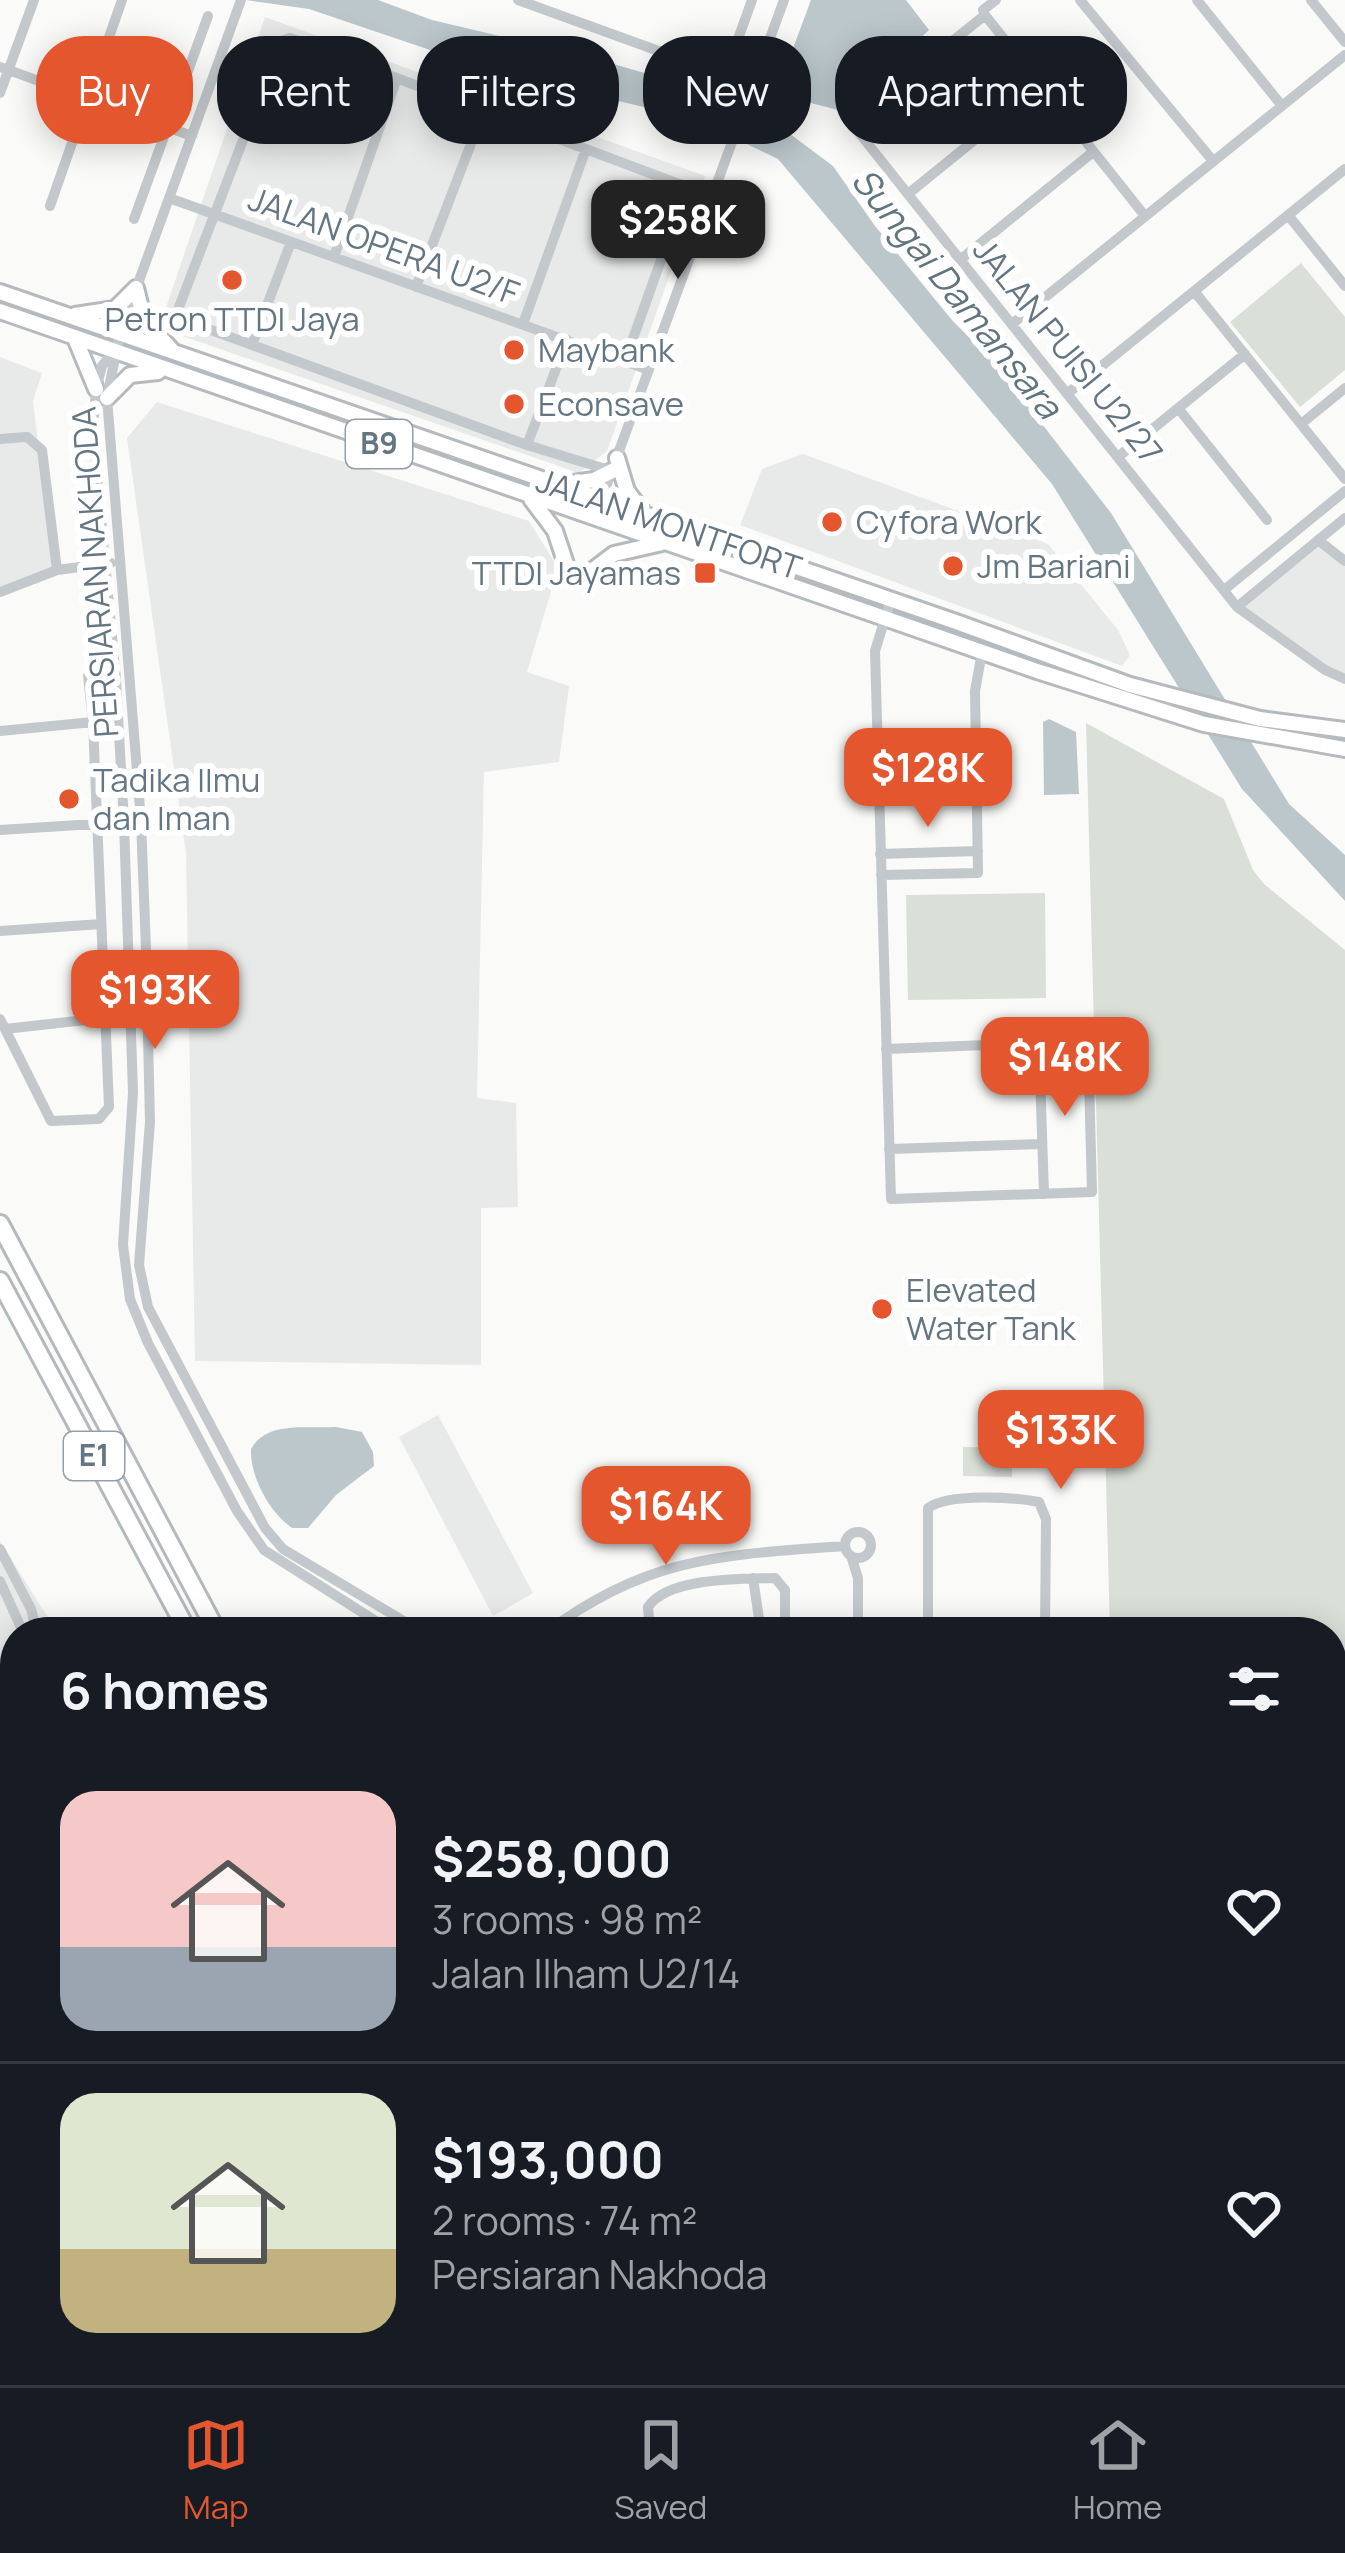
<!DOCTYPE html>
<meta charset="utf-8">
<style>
body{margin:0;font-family:Manrope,sans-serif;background:#242831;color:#f1f3f6;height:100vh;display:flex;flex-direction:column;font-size:45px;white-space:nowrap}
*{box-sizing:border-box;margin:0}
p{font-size:39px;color:#9ea1a6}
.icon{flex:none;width:66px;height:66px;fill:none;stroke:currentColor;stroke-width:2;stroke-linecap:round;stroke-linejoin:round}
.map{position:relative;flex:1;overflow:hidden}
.panel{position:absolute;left:0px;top:1617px;width:1347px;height:768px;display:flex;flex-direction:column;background:#171b24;border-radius:48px 48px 0 0;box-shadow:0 6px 30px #0003}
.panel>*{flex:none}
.guide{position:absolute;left:36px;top:36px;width:1275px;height:108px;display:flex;gap:24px}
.price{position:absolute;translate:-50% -102px;padding:0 27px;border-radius:24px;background:#e4572e;color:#fff;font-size:39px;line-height:78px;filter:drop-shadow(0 3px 6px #0008)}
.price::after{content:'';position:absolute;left:50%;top:72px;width:36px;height:27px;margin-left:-18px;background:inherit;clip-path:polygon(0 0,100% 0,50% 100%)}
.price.active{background:#222;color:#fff}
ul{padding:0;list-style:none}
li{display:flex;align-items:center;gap:36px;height:300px;padding:0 60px}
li+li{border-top:3px solid #363941}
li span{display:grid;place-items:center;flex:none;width:336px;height:240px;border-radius:36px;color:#555}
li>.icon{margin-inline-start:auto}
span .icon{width:144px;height:144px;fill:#fffc;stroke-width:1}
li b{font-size:51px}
h2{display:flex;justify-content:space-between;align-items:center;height:144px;padding:0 60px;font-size:51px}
.tag{padding:0 42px;border-radius:48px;background:#171b24;box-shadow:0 6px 30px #0003;font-size:42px;line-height:108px}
.tag.active{background:#e4572e;color:#fff}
.menu{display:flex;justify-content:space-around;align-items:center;height:168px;border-top:3px solid #363941;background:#171b24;font-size:33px;color:#9ea1a6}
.menu a{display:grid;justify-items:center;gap:6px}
.menu .active{color:#e4572e}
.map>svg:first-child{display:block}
.built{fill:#e8e9e9}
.green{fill:#dadfd7}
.water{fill:#bbc7cb}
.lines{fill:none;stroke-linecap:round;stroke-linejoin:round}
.major-casing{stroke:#b5babe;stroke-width:20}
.highway-casing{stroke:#b4b9bd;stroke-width:22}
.minor{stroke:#c3c8cc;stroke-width:10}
.major{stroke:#fff;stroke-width:14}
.highway{stroke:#fff;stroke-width:16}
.poi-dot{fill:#e4572e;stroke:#fff;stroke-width:4.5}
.labels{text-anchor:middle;stroke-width:12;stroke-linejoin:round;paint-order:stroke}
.shield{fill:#fff;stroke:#939fa8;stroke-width:3}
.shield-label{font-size:30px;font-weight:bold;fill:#657683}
.street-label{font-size:33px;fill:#657683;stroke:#fff}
.poi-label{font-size:33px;fill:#657683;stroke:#fff;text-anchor:start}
.water-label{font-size:36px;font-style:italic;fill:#60757c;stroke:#fff}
</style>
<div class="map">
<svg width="1345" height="2385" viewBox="0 0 1345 2385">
<rect width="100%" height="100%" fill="#fafaf8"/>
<path class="built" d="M265 17 705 176 607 451 579 473 159 328Z
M0 357 42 373 33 401 53 566 0 587Z
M157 402 529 521 558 568 527 672 569 686 559 762 484 772 477 1098 516 1103 518 1207 481 1208V1365L195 1361 186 853 127 438Z
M803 454 1048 544 1118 630 1130 655 1122 666 740 525 762 469Z
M1318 544 1345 565V675L1335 672 1244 606Z
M438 1415 533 1593 493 1616 399 1437Z
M0 1541 57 1632H15V2284H0Z"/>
<path class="green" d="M1301 263 1345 317V370L1300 407 1230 322Z
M1086 723 1224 799 1253 870 1264 884 1345 950V2264H1332V1632H1110Z
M1045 893 1046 998 908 1000 906 895Z
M963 1447 1012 1448V1477L963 1476Z
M74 2370H521L528 2385H0V2373Z
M677 2370H1122L1123 2385H682Z"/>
<path class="water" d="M246 0H378L432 20 593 58 750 104 833 166 875 226 951 319 997 366 1111 513 1289 804 1345 855V901L1242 789 1052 484 778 159 695 119 498 73 309 9Z
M811 0H906L929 30 842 111 776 94Z
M1049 719 1076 732 1079 794 1044 795 1043 722Z
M336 1427 362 1432 373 1452 374 1466 336 1495 308 1528H292C269 1512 250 1477 251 1449 267 1420 307 1429 336 1427Z"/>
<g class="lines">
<defs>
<path id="major" d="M136 288 144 320 171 349
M0 292 956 622 1130 685 1260 719 1345 730
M0 311 1037 671 1204 724 1345 749
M75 315 115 309 136 288
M75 338 96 389
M107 398 130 375 158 372
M617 458 627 491 646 516
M560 485 594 480 612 471
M531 499 555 531 571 579
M585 576 614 554 662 543"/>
<path id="highway" d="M0 1224 217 1632
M0 1281 188 1632
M582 2370 590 2385
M614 2370 622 2385"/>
</defs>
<use href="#major" class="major-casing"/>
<use href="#highway" class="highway-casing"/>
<path class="minor" d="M241 0 120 333 107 398 141 821 146 949 150 1122 139 1265 148 1307 265 1528 283 1549 422 1632
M518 0 725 75 752 0
M996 0 983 10 985 15 857 118 856 129 1237 607 1325 670 1345 679
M1080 0 1213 161
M1197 0 1282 106
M1311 0 1345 42
M985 15 1145 216
M0 67 192 136
M0 93 34 0
M908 194 1041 86
M169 198 649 370
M50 206 122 0
M1288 215 1345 286
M134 219 208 16
M334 257 397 78
M960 260 1093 152
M416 287 484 110
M1194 291 1345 479
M523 324 586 149
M1012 324 1345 55
M252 345 291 242
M111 355 102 366 96 389 93 430 116 680 124 822 133 1093 123 1245 130 1299 148 1343 237 1511 264 1550 393 1632
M1067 394 1345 169
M1178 408 1267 520
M1301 424 1345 388
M0 439 27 437 42 450 57 570
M527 445 567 340
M1118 457 1245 354
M612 471 527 445 189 322 180 316 179 307 281 41 290 38 687 187 625 361
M589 516 604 492 784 0
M1318 540 1345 561
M1224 590 1345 491
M0 592 57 570 111 563
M1237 607 1345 518
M0 731 93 722
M0 830 141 821
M880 854 978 851
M881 875 978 873 975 691 982 652
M0 931 101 924
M0 1019 51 1121 99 1119 109 1107 93 722 88 676
M5 1029 130 1015
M1039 1045 1044 1194
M886 1049 1088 1041 1092 1192 891 1199 875 651 891 599
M889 1149 1042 1144
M845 1545a13 13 0 1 1 26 0a13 13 0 1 1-26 0Z
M0 1549 31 1609 37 1632
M851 1556 858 1578V1632
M753 1578 761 1632
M0 1581 23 1632
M547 1632C648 1556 724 1555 845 1546
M650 1632 648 1607C668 1577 741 1579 775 1578L785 1590V1632
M928 1632V1508C949 1493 1013 1497 1039 1502L1046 1519 1045 1632
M0 1720 15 1719
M0 2035H15
M0 2052H15"/>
<use href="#major" class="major"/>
<use href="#highway" class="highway"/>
</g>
<g class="poi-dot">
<circle cx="232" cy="280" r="12"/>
<circle cx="514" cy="350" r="12"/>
<circle cx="514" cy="404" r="12"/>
<circle cx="832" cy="522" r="12"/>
<circle cx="953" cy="566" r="12"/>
<rect x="693" y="561" width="24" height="24" rx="6"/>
<circle cx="69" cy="799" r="12"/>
<circle cx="882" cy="1309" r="12"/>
</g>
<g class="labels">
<g class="shield">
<rect x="346" y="420" width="66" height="48" rx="9"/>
<rect x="64" y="1432" width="60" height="48" rx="9"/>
</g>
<g class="shield-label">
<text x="379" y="454">B9</text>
<text x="94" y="1466">E1</text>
</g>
<g class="street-label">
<text transform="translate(384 246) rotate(20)" y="12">JALAN OPERA U2/F</text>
<text transform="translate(1068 351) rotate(51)" y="12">JALAN PUISI U2/27</text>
<text transform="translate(669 524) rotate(19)" y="12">JALAN MONTFORT</text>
<text transform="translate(95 572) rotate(-94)" y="12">PERSIARAN NAKHODA</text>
</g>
<g class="poi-label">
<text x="232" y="331" text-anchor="middle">Petron TTDI Jaya</text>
<text x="538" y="362">Maybank</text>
<text x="538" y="416">Econsave</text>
<text x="856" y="534">Cyfora Work</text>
<text x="977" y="578">Jm Bariani</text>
<text x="681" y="585" text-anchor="end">TTDI Jayamas</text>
<text x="93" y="792">Tadika Ilmu<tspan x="93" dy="38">dan Iman</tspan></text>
<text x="906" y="1302">Elevated<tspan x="906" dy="38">Water Tank</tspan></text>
</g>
<g class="water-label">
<text transform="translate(957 293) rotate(51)" y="13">Sungai Damansara</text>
</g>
</g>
</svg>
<b class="price active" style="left:678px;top:282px">$258K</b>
<b class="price" style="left:928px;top:830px">$128K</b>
<b class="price" style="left:155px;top:1052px">$193K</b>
<b class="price" style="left:1065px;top:1119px">$148K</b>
<b class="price" style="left:1061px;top:1492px">$133K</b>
<b class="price" style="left:666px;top:1568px">$164K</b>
<div class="guide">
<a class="tag active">Buy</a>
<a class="tag">Rent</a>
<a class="tag">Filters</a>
<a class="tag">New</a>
<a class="tag">Apartment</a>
</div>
<section class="panel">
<h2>6 homes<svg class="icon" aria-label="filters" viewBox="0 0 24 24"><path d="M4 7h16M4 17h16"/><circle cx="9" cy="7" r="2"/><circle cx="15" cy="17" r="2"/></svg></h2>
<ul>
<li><span style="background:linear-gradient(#f6c9c9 65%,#9aa5b1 0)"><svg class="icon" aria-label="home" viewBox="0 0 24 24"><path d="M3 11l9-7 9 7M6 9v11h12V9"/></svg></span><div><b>$258,000</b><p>3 rooms · 98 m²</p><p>Jalan Ilham U2/14</p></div><svg class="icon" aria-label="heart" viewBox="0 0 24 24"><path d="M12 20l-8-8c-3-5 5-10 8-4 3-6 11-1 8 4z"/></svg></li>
<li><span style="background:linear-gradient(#dfe7d0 65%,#c2b280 0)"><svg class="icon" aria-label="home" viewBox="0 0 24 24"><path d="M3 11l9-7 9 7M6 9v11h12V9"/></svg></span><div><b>$193,000</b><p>2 rooms · 74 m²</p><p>Persiaran Nakhoda</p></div><svg class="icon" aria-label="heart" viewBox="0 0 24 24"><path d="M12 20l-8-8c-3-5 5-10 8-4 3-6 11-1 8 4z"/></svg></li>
</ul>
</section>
</div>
<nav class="menu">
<a class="active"><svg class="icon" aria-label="map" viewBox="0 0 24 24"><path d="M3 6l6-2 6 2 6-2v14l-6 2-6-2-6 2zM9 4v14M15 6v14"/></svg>Map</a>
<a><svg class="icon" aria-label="saved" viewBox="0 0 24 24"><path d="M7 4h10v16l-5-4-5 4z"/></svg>Saved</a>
<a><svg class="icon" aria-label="home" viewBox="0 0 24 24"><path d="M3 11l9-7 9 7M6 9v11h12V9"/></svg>Home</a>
</nav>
